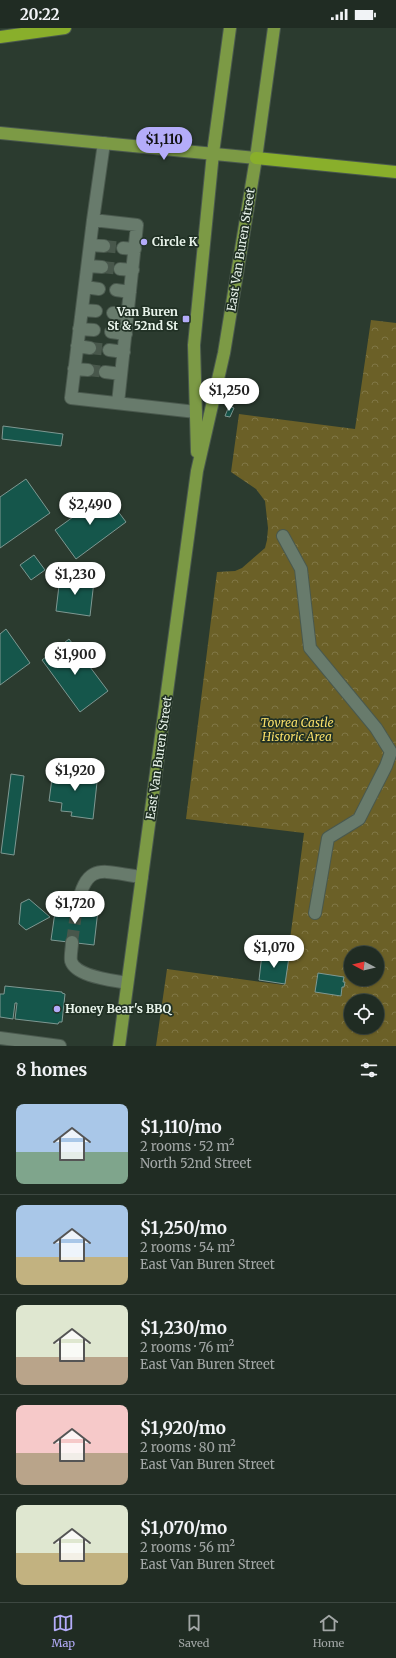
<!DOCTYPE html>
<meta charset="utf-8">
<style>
body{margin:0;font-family:Merriweather,serif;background:#2d3830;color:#f1f3f6;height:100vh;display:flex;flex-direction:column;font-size:15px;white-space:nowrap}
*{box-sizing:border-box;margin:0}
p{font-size:13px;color:#a2a7a6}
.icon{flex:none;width:22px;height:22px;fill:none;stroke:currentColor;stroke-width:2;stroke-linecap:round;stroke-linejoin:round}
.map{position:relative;height:1018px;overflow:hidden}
.side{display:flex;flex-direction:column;background:#202c23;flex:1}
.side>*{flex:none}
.needle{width:26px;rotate:277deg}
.fabs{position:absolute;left:344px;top:918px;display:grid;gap:8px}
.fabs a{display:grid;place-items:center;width:40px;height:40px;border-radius:50%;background:#202c23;box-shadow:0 1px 3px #0004,0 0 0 1px #3d4841;font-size:20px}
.price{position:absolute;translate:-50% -34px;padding:0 9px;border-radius:14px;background:#fff;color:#222;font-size:13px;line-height:26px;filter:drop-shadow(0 1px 2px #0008)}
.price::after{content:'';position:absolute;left:50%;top:24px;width:12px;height:9px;margin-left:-6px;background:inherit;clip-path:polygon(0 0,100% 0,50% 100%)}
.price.on{background:#b4acf9;color:#111}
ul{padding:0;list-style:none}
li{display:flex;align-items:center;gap:12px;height:100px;padding:0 16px}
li+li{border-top:1px solid #3d4841}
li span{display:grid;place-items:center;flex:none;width:112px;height:80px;border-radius:8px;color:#555}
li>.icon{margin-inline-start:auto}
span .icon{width:48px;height:48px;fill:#fffc;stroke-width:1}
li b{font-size:17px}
h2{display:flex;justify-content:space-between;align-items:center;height:48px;padding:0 16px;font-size:17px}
.status{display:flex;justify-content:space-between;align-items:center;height:28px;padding:0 20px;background:#202c23;direction:ltr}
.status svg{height:11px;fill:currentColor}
.menu{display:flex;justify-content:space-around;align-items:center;height:56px;border-top:1px solid #3d4841;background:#202c23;font-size:11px;color:#a2a7a6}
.menu a{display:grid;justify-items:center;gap:2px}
.menu .on{color:#b4acf9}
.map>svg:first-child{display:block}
.park{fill:url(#park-crowns);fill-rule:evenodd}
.building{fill:#15564b;stroke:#7e9892}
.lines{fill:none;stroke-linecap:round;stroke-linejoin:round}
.minor-tunnel{stroke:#48574b;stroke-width:12;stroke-dasharray:12 6;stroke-linecap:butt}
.minor-casing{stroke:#4a594e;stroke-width:14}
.major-casing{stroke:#4a594e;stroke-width:14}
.highway-casing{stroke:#4a594e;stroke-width:14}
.minor{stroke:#687b6c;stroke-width:12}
.major{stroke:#7c9a45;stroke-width:12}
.highway{stroke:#89af2b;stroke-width:12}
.poi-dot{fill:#b4acf9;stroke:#213125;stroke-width:1.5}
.labels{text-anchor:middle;stroke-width:3.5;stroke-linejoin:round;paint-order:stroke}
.poi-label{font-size:12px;font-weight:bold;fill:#e9f4eb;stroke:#213125;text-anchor:start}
.street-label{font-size:12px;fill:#e9f4eb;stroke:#213125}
.park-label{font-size:12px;font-style:italic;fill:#f8df69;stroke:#213125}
</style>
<div class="status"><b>20:22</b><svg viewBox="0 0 49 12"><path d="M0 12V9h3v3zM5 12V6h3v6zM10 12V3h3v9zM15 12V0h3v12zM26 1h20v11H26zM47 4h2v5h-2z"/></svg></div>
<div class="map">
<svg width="396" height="1018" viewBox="0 0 396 1018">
<defs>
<pattern id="park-crowns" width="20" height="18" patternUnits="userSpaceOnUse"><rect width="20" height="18" fill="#6b6027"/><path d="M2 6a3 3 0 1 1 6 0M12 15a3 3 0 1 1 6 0" fill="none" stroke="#807746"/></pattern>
</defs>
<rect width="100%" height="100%" fill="#2b3b2f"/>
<path class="park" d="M371 292 396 295V1018H156L167 941 284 957 304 805 186 791 217 544 235 543 242 540 265 520 267 512 268 500 265 473 256 461 231 444 239 386 355 401ZM351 925H377V951H351ZM351 973H377V999H351Z"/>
<path class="building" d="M229 378 234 380 230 389 225 388Z
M3 398 63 406 61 418 2 411Z
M26 451 50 485 0 520V469Z
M105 466 126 494 76 531 55 502Z
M34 527 45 542 31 552 20 537Z
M60 549 94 553 90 588 56 583Z
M6 601 30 635 0 657V606Z
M69 611 108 663 80 684 42 632Z
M66 741 98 745 93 791 71 788 72 784 61 783 62 775 49 773 53 743 66 745Z
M11 746 24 748 14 827 1 825Z
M29 871 50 889 26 902 19 896 21 875Z
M56 877 98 882 94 917 51 912Z
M262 926 289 929 285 956 259 952Z
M318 945 344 949 343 954H345L344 959H342L341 968 315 964Z
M5 958 62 964V965L65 966 62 994H59L58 996 15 991 17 975H15L13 991 0 989V966H4Z"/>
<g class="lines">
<path class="minor-tunnel" d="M104 218 123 220
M102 239 120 241
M90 320 109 322
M88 342 105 344
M72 914 77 879"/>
<defs>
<path id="minor" d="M93 192 104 115
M90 217 104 218
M123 220 135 221
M88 238 102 239
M120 241 133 242
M85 259 99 261
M116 262 130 264
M82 282 96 283
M113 285 128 286
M79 301 94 302
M111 304 126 306
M77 318 90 320
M109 322 124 324
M74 341 88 342
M105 344 121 346
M118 375 137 197 93 192 71 370 196 384
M283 508 301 541 310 620 376 700 391 724 386 738 359 791 328 810 315 885
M77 879C87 832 102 844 142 849
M72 914C72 920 70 928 71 933 76 949 113 952 127 955
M0 1010 60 1018"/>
<path id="major" d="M0 105 256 130
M197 424 194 317 213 125 230 0
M119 1018 197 443 224 325 256 130 274 0"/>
<path id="highway" d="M0 9 65 0
M256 130 396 144"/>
</defs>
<use href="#minor" class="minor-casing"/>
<use href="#major" class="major-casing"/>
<use href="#highway" class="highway-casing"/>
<use href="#minor" class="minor"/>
<use href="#major" class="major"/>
<use href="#highway" class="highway"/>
</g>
<g class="poi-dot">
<circle cx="144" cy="214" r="4"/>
<rect x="182" y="287" width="8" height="8" rx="2"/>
<circle cx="57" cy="981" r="4"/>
</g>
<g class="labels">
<g class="poi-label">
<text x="152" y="218">Circle K</text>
<text x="178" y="288" text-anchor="end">Van Buren<tspan x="178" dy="14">St &amp; 52nd St</tspan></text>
<text x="65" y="985">Honey Bear's BBQ</text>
</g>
<g class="street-label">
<text transform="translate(241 222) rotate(-81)" y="4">East Van Buren Street</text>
<text transform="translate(159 730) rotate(-82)" y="4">East Van Buren Street</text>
</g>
<g class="park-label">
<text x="297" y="699">Tovrea Castle<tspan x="297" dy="14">Historic Area</tspan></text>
</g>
</g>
</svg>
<div class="fabs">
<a><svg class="needle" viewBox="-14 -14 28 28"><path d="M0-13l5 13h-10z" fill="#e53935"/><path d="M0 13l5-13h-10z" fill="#a2a7a6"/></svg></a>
<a><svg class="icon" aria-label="locate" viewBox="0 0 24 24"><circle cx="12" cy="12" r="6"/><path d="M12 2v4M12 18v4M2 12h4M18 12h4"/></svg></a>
</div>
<b class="price on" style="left:164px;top:133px">$1,110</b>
<b class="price" style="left:229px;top:384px">$1,250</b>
<b class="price" style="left:90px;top:498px">$2,490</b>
<b class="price" style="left:75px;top:568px">$1,230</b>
<b class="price" style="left:75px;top:648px">$1,900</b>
<b class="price" style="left:75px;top:764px">$1,920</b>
<b class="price" style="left:75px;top:897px">$1,720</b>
<b class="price" style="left:274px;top:941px">$1,070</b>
</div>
<section class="side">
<h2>8 homes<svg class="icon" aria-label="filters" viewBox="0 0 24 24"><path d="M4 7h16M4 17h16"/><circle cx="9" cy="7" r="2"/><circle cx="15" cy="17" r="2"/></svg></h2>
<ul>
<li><span style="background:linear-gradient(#a9c7e8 60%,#7fa58c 0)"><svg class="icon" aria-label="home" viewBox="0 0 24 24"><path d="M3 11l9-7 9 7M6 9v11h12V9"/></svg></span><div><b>$1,110/mo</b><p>2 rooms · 52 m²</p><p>North 52nd Street</p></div></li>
<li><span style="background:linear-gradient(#a9c7e8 65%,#c2b280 0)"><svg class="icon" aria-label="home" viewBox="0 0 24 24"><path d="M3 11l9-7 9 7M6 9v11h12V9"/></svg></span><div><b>$1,250/mo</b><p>2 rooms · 54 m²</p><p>East Van Buren Street</p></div></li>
<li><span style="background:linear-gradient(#dfe7d0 65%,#b9a48a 0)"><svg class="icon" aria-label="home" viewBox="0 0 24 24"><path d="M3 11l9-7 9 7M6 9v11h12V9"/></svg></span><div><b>$1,230/mo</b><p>2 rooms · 76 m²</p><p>East Van Buren Street</p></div></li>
<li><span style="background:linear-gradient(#f6c9c9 60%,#b9a48a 0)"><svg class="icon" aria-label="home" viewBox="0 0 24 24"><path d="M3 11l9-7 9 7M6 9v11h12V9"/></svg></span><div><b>$1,920/mo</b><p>2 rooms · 80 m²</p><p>East Van Buren Street</p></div></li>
<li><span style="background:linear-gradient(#dfe7d0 60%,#c2b280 0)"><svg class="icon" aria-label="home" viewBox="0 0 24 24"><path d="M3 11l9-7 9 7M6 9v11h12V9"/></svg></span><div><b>$1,070/mo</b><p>2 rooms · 56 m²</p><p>East Van Buren Street</p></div></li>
</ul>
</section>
<nav class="menu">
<a class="on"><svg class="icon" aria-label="map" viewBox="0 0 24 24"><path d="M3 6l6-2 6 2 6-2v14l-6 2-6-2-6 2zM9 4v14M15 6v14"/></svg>Map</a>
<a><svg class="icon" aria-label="saved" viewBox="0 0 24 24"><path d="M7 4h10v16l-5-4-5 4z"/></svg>Saved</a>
<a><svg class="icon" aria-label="home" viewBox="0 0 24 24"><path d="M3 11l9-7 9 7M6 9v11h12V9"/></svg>Home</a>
</nav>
